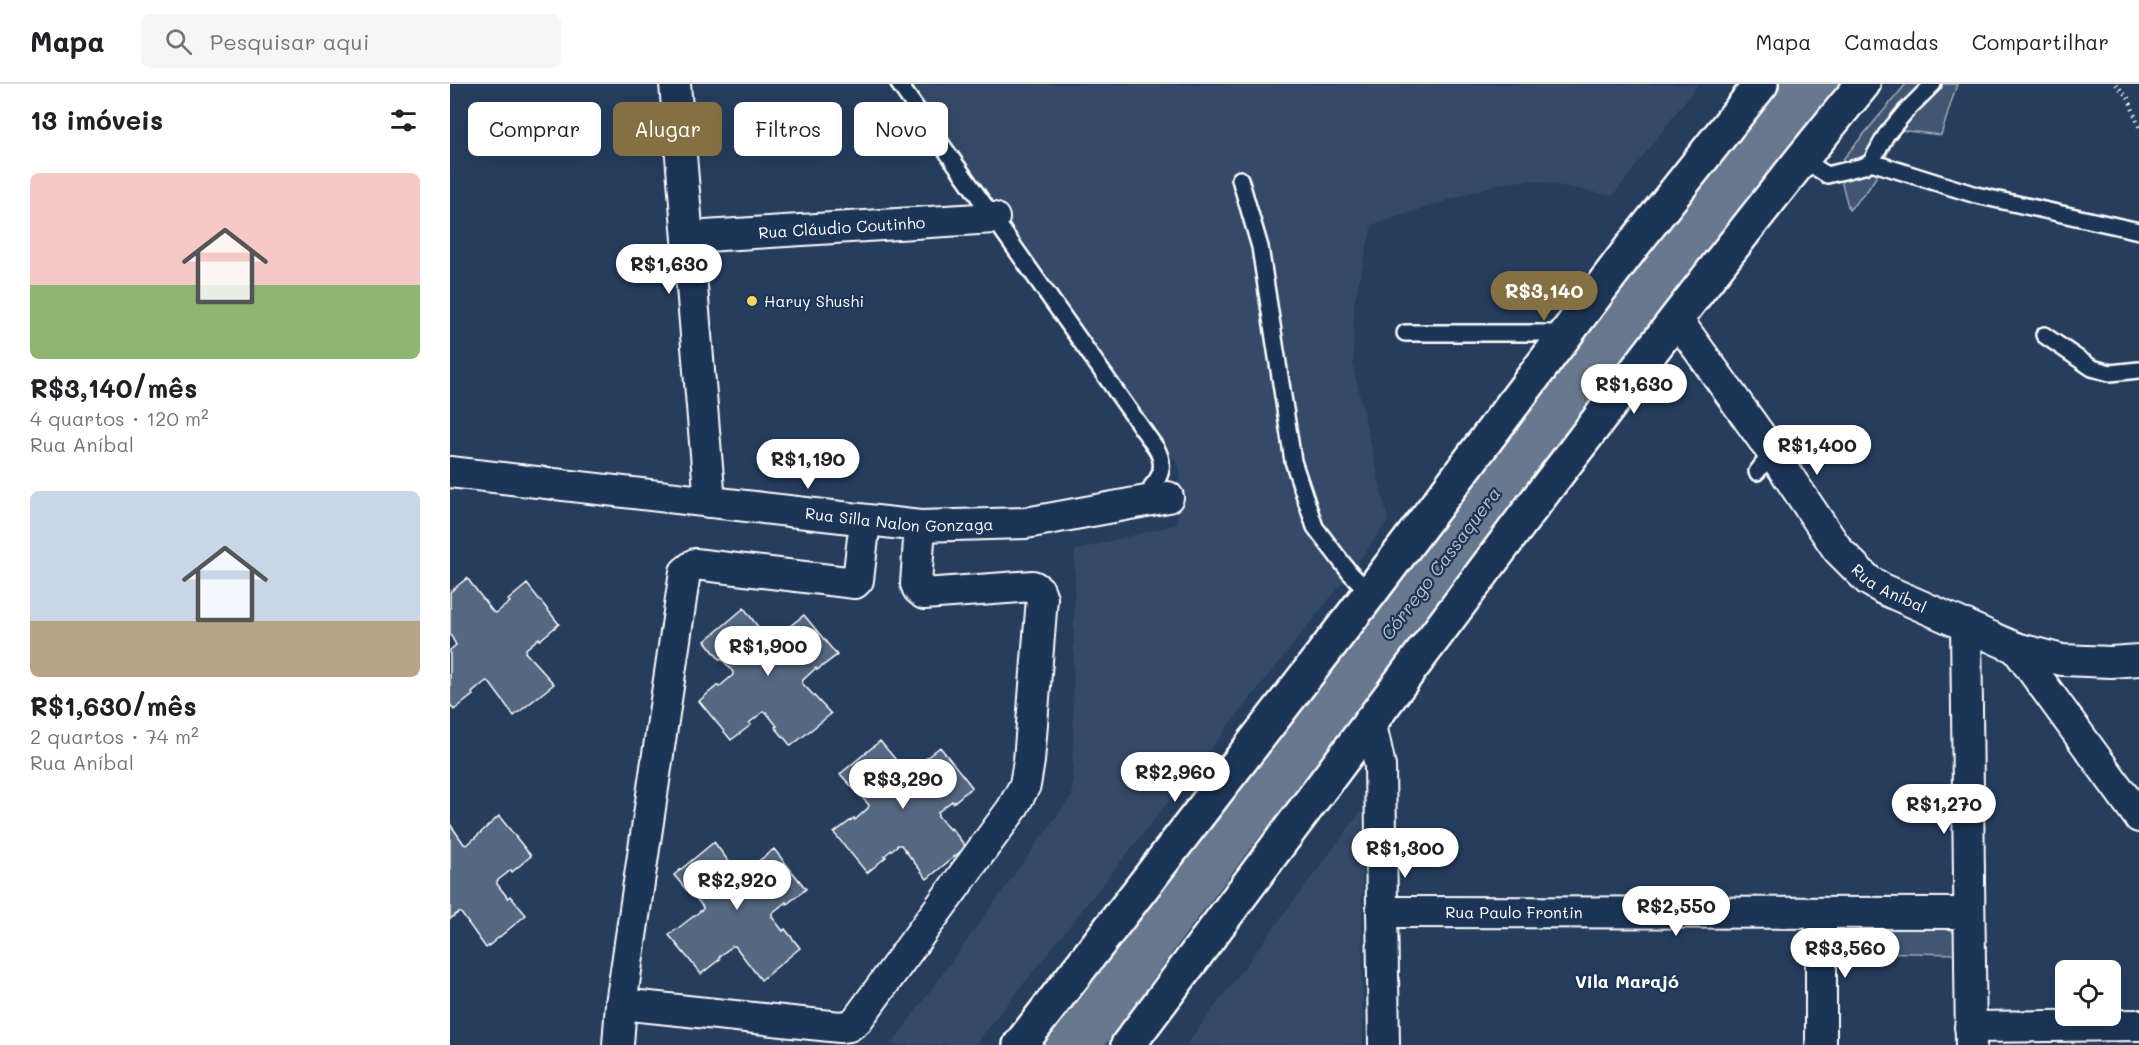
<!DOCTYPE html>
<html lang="pt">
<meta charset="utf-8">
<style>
body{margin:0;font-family:Mali,sans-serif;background:#f6f6f6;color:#202124;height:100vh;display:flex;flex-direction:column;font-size:22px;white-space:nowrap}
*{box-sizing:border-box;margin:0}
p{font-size:20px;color:#757577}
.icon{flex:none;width:33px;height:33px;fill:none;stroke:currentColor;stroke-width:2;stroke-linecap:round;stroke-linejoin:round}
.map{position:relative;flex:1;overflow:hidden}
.details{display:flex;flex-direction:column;background:#fff;width:450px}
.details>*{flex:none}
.banner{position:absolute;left:18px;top:18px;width:570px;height:54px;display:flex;gap:12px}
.controls{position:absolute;left:1605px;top:876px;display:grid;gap:12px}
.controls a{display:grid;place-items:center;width:66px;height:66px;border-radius:9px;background:#fff;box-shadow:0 6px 24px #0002;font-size:30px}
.price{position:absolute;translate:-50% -51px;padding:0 14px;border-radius:21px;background:#fff;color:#222;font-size:20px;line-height:39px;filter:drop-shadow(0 2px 3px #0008)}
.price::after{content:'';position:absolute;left:50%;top:36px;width:18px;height:14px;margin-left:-9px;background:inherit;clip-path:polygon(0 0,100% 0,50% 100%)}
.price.current{background:#847042;color:#fff}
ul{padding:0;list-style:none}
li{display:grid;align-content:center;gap:12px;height:318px;padding:0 30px}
li span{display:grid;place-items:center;height:186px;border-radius:9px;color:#555}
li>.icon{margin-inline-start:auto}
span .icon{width:108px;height:108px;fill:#fffc;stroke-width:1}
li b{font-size:26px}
h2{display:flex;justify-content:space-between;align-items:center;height:72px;padding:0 30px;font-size:26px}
.chip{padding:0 21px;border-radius:9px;background:#fff;box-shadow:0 6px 24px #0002;font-size:21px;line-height:54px}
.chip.current{background:#847042;color:#fff}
header{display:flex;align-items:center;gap:36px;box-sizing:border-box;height:84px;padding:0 30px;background:#fff;border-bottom:2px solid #e0e0e0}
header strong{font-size:28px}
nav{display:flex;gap:33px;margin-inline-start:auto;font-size:21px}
.search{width:420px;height:54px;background:#f6f6f6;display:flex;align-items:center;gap:15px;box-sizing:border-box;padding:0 21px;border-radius:9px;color:#757577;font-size:22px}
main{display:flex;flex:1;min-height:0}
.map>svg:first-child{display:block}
.built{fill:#344a68}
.green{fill:#425672;stroke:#a0aab8;stroke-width:1.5}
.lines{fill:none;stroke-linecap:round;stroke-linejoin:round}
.river{stroke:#67788e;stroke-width:54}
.building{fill:#556781;stroke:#fff;stroke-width:1.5}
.service-casing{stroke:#fff;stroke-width:20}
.minor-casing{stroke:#fff;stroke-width:34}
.secondary-casing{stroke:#fff;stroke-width:38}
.path{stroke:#fff;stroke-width:4;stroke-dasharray:1.5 4.5;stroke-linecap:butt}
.service{stroke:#1d3557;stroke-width:15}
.minor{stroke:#1d3557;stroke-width:30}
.secondary{stroke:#1d3557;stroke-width:33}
.poi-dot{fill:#ffd166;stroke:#1d3557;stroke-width:2}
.labels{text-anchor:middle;stroke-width:4.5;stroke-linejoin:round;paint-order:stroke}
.street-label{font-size:16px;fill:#fff;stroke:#1d3557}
.poi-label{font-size:16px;fill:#fff;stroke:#1d3557;text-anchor:start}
.water-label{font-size:18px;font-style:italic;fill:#bbc2cc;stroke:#1d3557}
.neighbourhood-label{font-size:18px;font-weight:bold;fill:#fff;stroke:#1d3557}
</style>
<header>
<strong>Mapa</strong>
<div class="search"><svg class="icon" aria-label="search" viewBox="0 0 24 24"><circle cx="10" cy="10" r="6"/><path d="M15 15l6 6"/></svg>Pesquisar aqui</div>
<nav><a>Mapa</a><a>Camadas</a><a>Compartilhar</a></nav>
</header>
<main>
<section class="details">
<h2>13 imóveis<svg class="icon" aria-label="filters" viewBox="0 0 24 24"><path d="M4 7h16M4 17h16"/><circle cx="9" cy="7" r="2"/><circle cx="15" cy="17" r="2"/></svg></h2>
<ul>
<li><span style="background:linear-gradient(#f6c9c9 60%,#8fb573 0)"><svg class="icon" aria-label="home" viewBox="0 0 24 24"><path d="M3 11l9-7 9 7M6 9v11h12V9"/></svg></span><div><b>R$3,140/mês</b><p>4 quartos · 120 m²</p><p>Rua Aníbal</p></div></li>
<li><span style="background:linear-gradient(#c9d6e8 70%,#b9a48a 0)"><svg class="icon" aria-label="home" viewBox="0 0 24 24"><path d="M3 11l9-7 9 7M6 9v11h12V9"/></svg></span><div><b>R$1,630/mês</b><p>2 quartos · 74 m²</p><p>Rua Aníbal</p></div></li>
</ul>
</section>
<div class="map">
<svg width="1689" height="961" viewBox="0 0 1689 961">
<rect width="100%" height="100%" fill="#263d5e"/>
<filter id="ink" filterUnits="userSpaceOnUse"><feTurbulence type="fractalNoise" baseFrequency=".0167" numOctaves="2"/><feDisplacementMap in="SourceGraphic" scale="12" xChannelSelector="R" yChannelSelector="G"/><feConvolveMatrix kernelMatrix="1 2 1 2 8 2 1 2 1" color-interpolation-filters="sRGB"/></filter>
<g filter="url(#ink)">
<path class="built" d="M459 0H1248L1163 112 1080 96 1048 100 922 141 904 219 903 281 938 437 900 489 525 961H441L622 711 625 466 728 440 730 384Z
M912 726 913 961H736Z"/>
<path class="green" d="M1456 0H1507L1491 51 1448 46 1430 87 1417 107 1399 126 1392 100 1393 75Z
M1498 840 1505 852V870L1380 867 1383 842Z"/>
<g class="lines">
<path class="river" d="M622 961 717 830 787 738 915 580 1296 79 1361 0"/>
</g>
<path class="building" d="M17 494 43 528 46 529 60 518 58 516 77 500 109 540 90 556 89 554 76 565 75 568 104 600 64 632 39 598 36 597 22 609 23 611 4 626 0 620V566L6 561 0 550V508Z
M294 524 320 559H323L336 548 335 546 354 531 387 571 367 586 366 584 353 596 352 599 381 630 341 662 325 643 327 642 316 628H313L299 639 301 641 281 656 249 617 268 601 269 603 283 591V588L272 575 270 576 255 557Z
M430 657 446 676 443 678 455 692H458L472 681 470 679 490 663 522 703 503 719 502 717 488 728V732L499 745 501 744 516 763 477 795 451 761H448L434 772 436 773 417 789 384 749 404 734 405 736 418 724 419 721 390 690Z
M49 732 81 772 62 788 61 786 47 797V800L58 814 60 812 76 831 36 864 11 829H8L0 835V740L14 760 17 761Z
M264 758 279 778 278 779 289 793H292L306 782 305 780 324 765 356 805 337 820 336 818 322 829V833L333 847 335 845 350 864 311 896 285 862H282L269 873 270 875 251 890 219 851 253 825V823L242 809 240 810 224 791Z"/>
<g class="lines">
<defs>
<path id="service" d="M449 0 706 364C714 377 713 391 702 402L716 411
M1351 74 1377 91 1414 82 1421 78 1436 51 1456 27 1483 0
M1421 78 1526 111 1689 147
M790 95 810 163 843 377 865 443 900 489 920 509
M955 249H1114
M1594 251 1642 284 1660 289 1689 286
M1307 388 1322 368"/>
<g id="minor">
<path d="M225 0 260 418"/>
<path id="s1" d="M239 153 544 134"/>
<path id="s2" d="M1226 234 1322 368 1388 466 1418 496 1433 505 1566 564 1689 733"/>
<path id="s3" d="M0 388 470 442 576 439 718 413"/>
<path d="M1516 541 1521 961"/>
<path d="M1566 564 1612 576 1661 578 1689 576"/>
<path d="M920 636 930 682 934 961"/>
<path id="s4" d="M932 828 1519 829"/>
<path d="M171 920 390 943 399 942 407 936 562 725 575 701 579 677 592 514 589 506 583 502 474 510 468 505 466 500 470 442"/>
<path d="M1520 943 1689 941"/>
<path d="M168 961 171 920 235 488 245 480 405 499 408 496 415 437"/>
<path d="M1371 961V829"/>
</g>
<path id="secondary" d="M570 961 920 509 1184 160 1311 0
M678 961C816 776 954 591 1094 407 1199 270 1303 133 1413 0"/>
</defs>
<use href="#service" class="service-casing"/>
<use href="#minor" class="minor-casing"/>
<use href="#secondary" class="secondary-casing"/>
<path class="path" d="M1666 0 1679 15 1689 43"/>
<use href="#service" class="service"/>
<use href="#minor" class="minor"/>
<use href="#secondary" class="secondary"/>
</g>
</g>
<circle class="poi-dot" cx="302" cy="217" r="6"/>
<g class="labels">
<g class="street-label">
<text dy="6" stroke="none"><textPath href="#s1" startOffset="153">Rua Cláudio Coutinho</textPath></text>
<text dy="6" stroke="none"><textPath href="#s3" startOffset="452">Rua Silla Nalon Gonzaga</textPath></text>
<text dy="6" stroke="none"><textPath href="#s2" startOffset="348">Rua Aníbal</textPath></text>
<text dy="6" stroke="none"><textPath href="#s4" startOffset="132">Rua Paulo Frontin</textPath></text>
</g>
<g class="poi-label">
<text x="314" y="223">Haruy Shushi</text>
</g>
<g class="water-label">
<text transform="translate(991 480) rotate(-53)" y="6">Córrego Cassaquera</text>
</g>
<g class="neighbourhood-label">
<text x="1177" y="904">Vila Marajó</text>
</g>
</g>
</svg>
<div class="controls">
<a><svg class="icon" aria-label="locate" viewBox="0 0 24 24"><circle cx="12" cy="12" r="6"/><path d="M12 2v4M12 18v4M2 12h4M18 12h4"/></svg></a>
</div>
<b class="price" style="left:219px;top:211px">R$1,630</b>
<b class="price current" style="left:1094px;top:238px">R$3,140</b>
<b class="price" style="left:1184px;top:331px">R$1,630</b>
<b class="price" style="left:1367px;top:392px">R$1,400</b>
<b class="price" style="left:358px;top:406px">R$1,190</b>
<b class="price" style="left:318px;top:593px">R$1,900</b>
<b class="price" style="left:725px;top:719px">R$2,960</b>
<b class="price" style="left:453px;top:726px">R$3,290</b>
<b class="price" style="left:1494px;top:751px">R$1,270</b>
<b class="price" style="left:955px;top:795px">R$1,300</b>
<b class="price" style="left:287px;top:827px">R$2,920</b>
<b class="price" style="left:1226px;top:853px">R$2,550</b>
<b class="price" style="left:1395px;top:895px">R$3,560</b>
<div class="banner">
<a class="chip">Comprar</a>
<a class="chip current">Alugar</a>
<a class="chip">Filtros</a>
<a class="chip">Novo</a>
</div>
</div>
</main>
